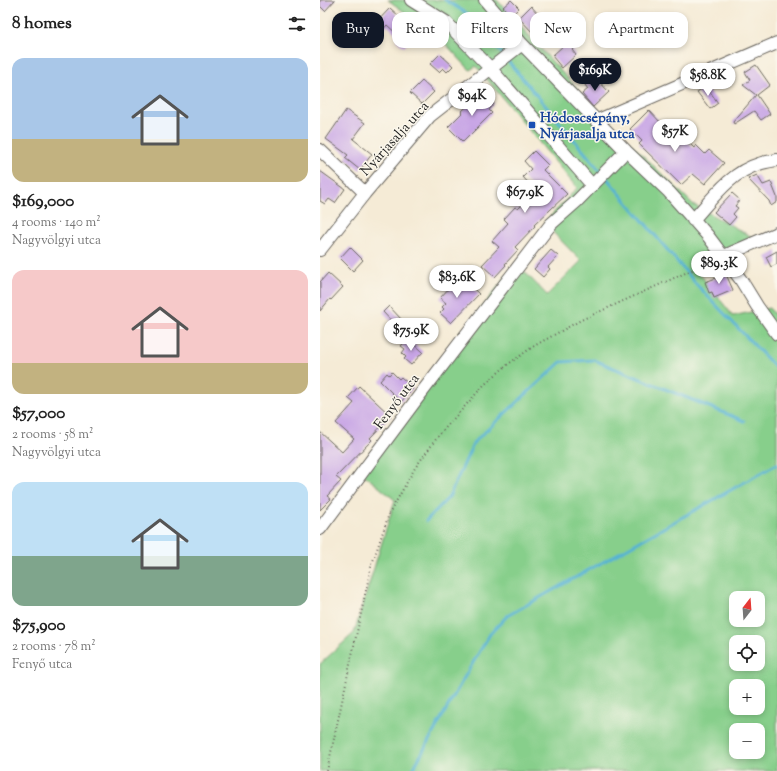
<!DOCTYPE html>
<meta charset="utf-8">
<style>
body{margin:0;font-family:"Sorts Mill Goudy",serif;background:#f2f2f2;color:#222;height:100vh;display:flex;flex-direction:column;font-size:15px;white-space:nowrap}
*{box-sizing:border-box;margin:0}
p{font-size:13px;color:#767676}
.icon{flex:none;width:22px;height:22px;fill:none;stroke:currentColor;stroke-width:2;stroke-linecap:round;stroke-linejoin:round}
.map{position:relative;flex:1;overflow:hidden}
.sheet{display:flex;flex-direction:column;background:#fff;width:320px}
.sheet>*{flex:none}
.guide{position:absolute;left:12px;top:12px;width:380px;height:36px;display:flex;gap:8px}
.needle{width:26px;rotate:17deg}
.buttons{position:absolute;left:409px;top:591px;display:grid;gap:8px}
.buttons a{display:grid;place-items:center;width:36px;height:36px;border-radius:8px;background:#fff;box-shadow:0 2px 6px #0003;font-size:20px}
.price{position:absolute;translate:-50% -34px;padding:0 9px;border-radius:14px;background:#fff;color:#222;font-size:13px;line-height:26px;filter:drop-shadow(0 1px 2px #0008)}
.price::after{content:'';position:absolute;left:50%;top:24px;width:12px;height:9px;margin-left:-6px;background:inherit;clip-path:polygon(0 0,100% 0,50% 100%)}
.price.current{background:#111827;color:#fff}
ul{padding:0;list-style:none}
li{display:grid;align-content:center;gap:8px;height:212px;padding:0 12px}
li span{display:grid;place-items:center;height:124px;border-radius:12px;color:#555}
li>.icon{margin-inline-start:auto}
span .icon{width:72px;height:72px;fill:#fffc;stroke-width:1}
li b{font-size:17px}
h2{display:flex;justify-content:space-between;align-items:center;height:48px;padding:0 12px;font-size:17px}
.pill{padding:0 14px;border-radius:12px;background:#fff;box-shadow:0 2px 6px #0003;font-size:14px;line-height:36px}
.pill.current{background:#111827;color:#fff}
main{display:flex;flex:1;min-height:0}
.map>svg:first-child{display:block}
.green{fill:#87cf8b;stroke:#527654;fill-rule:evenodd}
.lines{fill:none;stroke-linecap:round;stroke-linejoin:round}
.stream{stroke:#55b2d4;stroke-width:3}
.building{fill:#c7a4e5}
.street-casing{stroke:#68645d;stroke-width:14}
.path{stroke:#68645d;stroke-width:2;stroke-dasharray:1 3;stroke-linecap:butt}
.street{stroke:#fff;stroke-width:12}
.transit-dot{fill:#1a4fb4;stroke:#fbf7ec;stroke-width:1.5}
.labels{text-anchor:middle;stroke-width:3;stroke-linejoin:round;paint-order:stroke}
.transit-label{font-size:14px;font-weight:bold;fill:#164399;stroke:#fbf7ec;text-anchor:start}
.street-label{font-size:14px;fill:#1c1c1c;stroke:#fbf7ec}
</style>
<main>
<section class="sheet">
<h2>8 homes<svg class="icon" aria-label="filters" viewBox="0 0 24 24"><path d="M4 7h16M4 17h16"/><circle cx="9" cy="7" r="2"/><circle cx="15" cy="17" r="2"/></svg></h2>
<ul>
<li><span style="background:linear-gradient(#a9c7e8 65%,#c2b280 0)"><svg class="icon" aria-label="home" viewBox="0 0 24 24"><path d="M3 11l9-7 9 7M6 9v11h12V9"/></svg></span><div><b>$169,000</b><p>4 rooms · 140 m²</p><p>Nagyvölgyi utca</p></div></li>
<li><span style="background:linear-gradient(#f6c9c9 75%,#c2b280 0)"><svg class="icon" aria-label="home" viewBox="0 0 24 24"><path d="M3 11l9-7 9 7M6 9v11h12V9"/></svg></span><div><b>$57,000</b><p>2 rooms · 58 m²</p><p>Nagyvölgyi utca</p></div></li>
<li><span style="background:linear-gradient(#bfe0f5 60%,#7fa58c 0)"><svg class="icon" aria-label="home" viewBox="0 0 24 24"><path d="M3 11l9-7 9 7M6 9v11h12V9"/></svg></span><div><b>$75,900</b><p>2 rooms · 78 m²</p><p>Fenyő utca</p></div></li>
</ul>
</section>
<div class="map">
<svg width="457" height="771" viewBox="0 0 457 771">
<rect width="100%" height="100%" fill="#fbf7ec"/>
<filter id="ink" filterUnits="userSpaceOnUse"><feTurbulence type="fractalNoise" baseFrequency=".025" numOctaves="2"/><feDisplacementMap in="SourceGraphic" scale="8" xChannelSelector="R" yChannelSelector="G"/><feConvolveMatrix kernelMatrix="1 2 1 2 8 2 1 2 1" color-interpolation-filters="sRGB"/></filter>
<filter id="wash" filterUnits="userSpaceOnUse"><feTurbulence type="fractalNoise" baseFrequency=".012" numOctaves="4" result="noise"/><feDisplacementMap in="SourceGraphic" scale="16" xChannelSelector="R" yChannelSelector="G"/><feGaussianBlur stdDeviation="0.9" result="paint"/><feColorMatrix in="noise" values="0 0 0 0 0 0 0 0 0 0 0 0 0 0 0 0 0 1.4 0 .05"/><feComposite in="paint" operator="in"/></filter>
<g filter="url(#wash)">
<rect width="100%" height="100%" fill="#f5ebd6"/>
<path class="green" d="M68 0H177L277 111 374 205 434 238 376 269 413 316 449 308 457 317V771H0V664L34 633 75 500 38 470 196 263 227 295 261 261 224 223 257 188 156 66 150 70 119 37ZM416 598H438V620H416ZM416 642H438V664H416ZM416 686H438V708H416ZM416 730H438V752H416Z"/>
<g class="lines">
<path class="stream" d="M125 0 148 14 184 56
M187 60 281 172
M285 176 377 285 457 369
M106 521 129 497 154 442 241 362 274 360 424 421
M92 771 141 683 170 634 187 616 457 464"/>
</g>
<g id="blocks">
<path class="building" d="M0 0H15L5 11 0 6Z
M191 0 199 8 191 16 183 7Z
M211 6 219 15 218 16 225 24 214 34 199 18Z
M70 8 89 25 91 22 99 29 84 47 76 40 79 36 67 25 60 33 53 26Z
M257 33 264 40 252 50 256 55 242 68 232 56Z
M120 54 133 66 127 72 123 68 119 72 110 64Z
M436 65 450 85 437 95 450 114 441 120 434 111 414 124 413 122 436 95 423 85 430 80 425 72Z
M274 76 289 92 273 107 262 94 268 89 265 85Z
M102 81 114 92 102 104 90 93Z
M386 86 398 103 390 109 377 92Z
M163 91 174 104 169 110 172 113 143 142 128 127 142 113 141 112Z
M26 110 45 123 33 139 52 154 40 170 25 158 28 155 6 139Z
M329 110 341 123 336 128 353 145 362 136 374 148 376 145 385 154 389 150 404 163 385 184 373 174 361 185 319 144 322 141 310 129Z
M214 151 228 165 223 170 247 194 214 225 215 226 195 247 198 250 185 264 186 265 175 277 162 265 179 247 172 241 188 223 184 219 195 207 198 209 212 195 208 191 212 187 203 177 211 169 204 161Z
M0 171 25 189 15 203 9 199 5 204 0 201Z
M437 175 443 185 451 182 457 197V202L451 206 449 201 428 179Z
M412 193 420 200 415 206 418 208 413 214 416 217 409 225 394 212Z
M30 247 43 260 33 271 20 258Z
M231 250 238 256 228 267 230 269 223 277 214 269Z
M457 251V264L451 267 446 257Z
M405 272 413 290 394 298 392 292 389 293 385 282 399 277 398 274Z
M8 273 23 287 11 300 10 299 0 311V282Z
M140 276 159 294 131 323 120 313 124 309 122 307 126 303 120 298Z
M69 306 81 319 75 325 63 312Z
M88 338 103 352 91 365 84 359 86 357 82 353 85 349 81 346Z
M72 372 79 379 81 377 93 388 81 402 60 381 67 373 69 375Z
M39 386 71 416 50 438 52 440 16 477 21 481 7 496 11 499 0 510V432L22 452 34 439 16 423 34 403 28 398Z"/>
</g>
</g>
<g filter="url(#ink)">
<use href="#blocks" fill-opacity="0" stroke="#68645d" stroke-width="1"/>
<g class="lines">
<defs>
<path id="street" d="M91 0 126 22 171 69 272 185
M165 0 202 44 306 151 349 192 388 236 421 280 437 306 457 334
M276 121 457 43
M0 150 45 193
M373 220C392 199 411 172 439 164 444 162 451 161 457 160
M0 250 45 193 110 116 202 44
M404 256 457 233
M0 529 99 396 231 224 256 202 306 151"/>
</defs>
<use href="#street" class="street-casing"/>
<path class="path" d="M7 771 51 567 69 514 95 468 119 435 164 385 187 365 214 346 261 320 392 261"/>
<use href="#street" class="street"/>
</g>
</g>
<rect class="transit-dot" x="208" y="121" width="8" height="8" rx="2"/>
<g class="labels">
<g class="transit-label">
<text x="220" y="122">Hódoscsépány,<tspan x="220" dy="16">Nyárjasalja utca</tspan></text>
</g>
<g class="street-label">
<text transform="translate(74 138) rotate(-48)" y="5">Nyárjasalja utca</text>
<text transform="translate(76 401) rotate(-53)" y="5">Fenyő utca</text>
</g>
</g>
</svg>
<div class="buttons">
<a><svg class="needle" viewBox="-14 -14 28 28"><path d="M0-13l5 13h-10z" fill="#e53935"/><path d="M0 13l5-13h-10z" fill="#767676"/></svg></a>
<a><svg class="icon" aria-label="locate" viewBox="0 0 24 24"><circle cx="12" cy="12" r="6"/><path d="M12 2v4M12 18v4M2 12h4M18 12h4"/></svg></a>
<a>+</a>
<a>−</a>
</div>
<b class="price current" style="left:275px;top:92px">$169K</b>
<b class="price" style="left:388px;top:97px">$58.8K</b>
<b class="price" style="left:152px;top:117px">$94K</b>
<b class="price" style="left:355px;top:153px">$57K</b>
<b class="price" style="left:205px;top:214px">$67.9K</b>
<b class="price" style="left:399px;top:285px">$89.3K</b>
<b class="price" style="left:137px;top:299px">$83.6K</b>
<b class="price" style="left:91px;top:352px">$75.9K</b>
<div class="guide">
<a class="pill current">Buy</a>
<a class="pill">Rent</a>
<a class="pill">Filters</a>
<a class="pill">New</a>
<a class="pill">Apartment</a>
</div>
</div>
</main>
